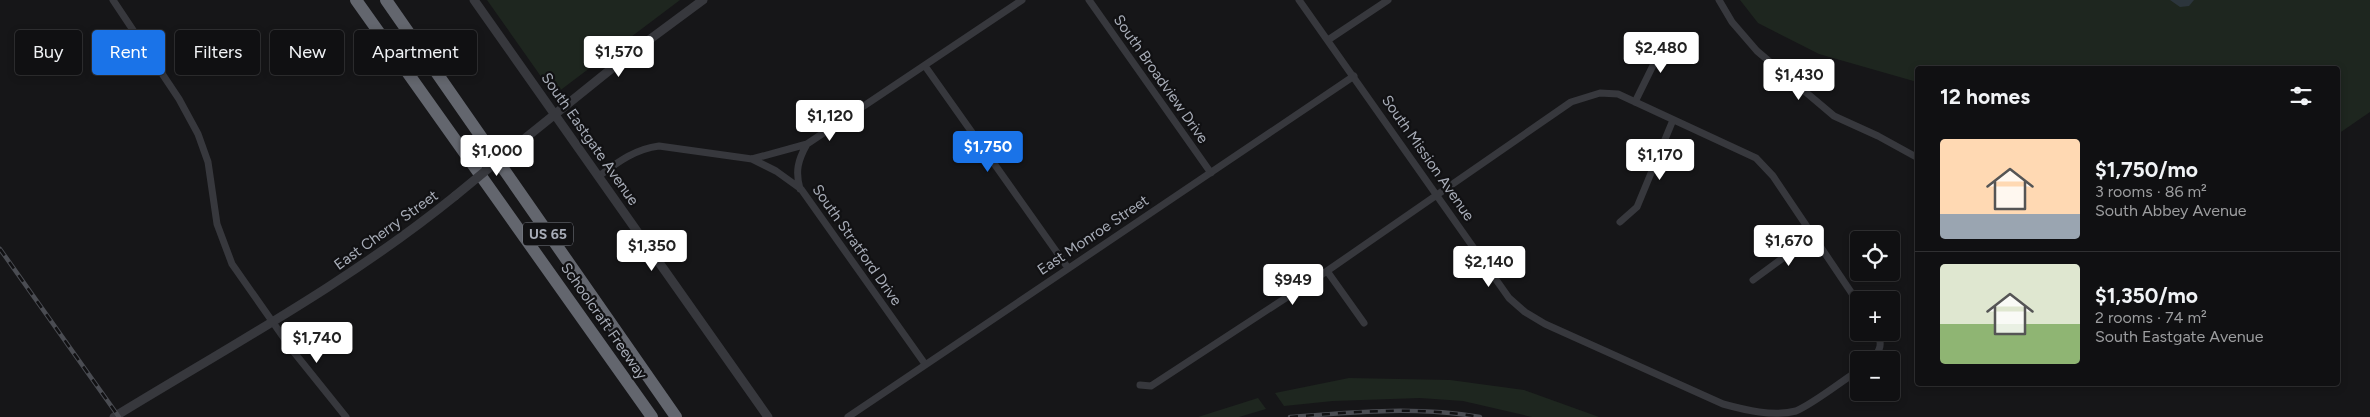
<!DOCTYPE html>
<meta charset="utf-8">
<style>
body{margin:0;font-family:Figtree,sans-serif;background:#19191b;color:#f1f3f6;height:100vh;display:flex;flex-direction:column;font-size:19px;white-space:nowrap}
*{box-sizing:border-box;margin:0}
p{font-size:16px;color:#9c9d9f}
.icon{flex:none;width:28px;height:28px;fill:none;stroke:currentColor;stroke-width:2;stroke-linecap:round;stroke-linejoin:round}
.map{position:relative;flex:1;overflow:hidden}
.panel{position:absolute;left:1915px;top:66px;width:425px;height:320px;display:flex;flex-direction:column;background:#101012;border-radius:5px;box-shadow:0 2px 8px #0003,0 0 0 1px #303032}
.panel>*{flex:none}
.top-card{position:absolute;left:15px;top:30px;width:475px;height:45px;display:flex;gap:10px}
.fabs{position:absolute;left:1850px;top:231px;display:grid;gap:10px}
.fabs a{display:grid;place-items:center;width:50px;height:50px;border-radius:5px;background:#101012;box-shadow:0 2px 8px #0003,0 0 0 1px #303032;font-size:25px}
.price{position:absolute;translate:-50% -42px;padding:0 11px;border-radius:5px;background:#fff;color:#222;font-size:16px;line-height:32px;filter:drop-shadow(0 1px 2px #0008)}
.price::after{content:'';position:absolute;left:50%;top:30px;width:15px;height:11px;margin-left:-8px;background:inherit;clip-path:polygon(0 0,100% 0,50% 100%)}
.price.selected{background:#1a73e8;color:#fff}
ul{padding:0;list-style:none}
li{display:flex;align-items:center;gap:15px;height:125px;padding:0 25px}
li+li{border-top:1px solid #303032}
li span{display:grid;place-items:center;flex:none;width:140px;height:100px;border-radius:5px;color:#555}
li>.icon{margin-inline-start:auto}
span .icon{width:60px;height:60px;fill:#fffc;stroke-width:1}
li b{font-size:21px}
h2{display:flex;justify-content:space-between;align-items:center;height:60px;padding:0 25px;font-size:21px}
.tag{padding:0 18px;border-radius:5px;background:#101012;box-shadow:0 2px 8px #0003,0 0 0 1px #303032;font-size:18px;line-height:45px}
.tag.selected{background:#1a73e8;color:#fff}
.map>svg:first-child{display:block}
.green{fill:#1e261f}
.water{fill:#2c353c}
.lines{fill:none;stroke-linecap:round;stroke-linejoin:round}
.minor{stroke:#37383d;stroke-width:7}
.tertiary{stroke:#37383d;stroke-width:9}
.motorway{stroke:#63666e;stroke-width:12}
.rail-casing{stroke:#4a4c52;stroke-width:4.5}
.rail{stroke:#111113;stroke-width:2.5;stroke-dasharray:8;stroke-linecap:butt}
.tertiary-bridge{stroke:#37383d;stroke-width:9}
.labels{text-anchor:middle;stroke-width:4.5;stroke-linejoin:round;paint-order:stroke}
.shield{fill:#111113;stroke:#7b7e86;stroke-width:1}
.shield-label{font-size:14px;font-weight:bold;fill:#a8adb8}
.street-label{font-size:15px;fill:#a8adb8;stroke:#111113}
</style>
<div class="map">
<svg width="2370" height="417" viewBox="0 0 2370 417">
<rect width="100%" height="100%" fill="#161618"/>
<path class="green" d="M487 0H680L554 95Z
M1740 0H2370V112L2338 134V69H1918L1917 82 1819 54 1758 23Z
M1349 378 1450 380 1524 390 1599 417H1532L1463 401 1420 398 1333 401 1284 406 1275 393Z
M1258 398 1266 409 1239 417H1198Z"/>
<path class="water" d="M2170 0H2194L2189 6 2180 7Z"/>
<g class="lines">
<path class="minor" d="M113 0 179 99 198 134 208 162 217 224 232 264 293 351 346 417
M1089 0 1211 173
M1299 0 1509 298 1525 312 1545 324 1723 404C1745 410 1773 417 1796 411 1813 404 1842 381 1859 370
M1719 0 1732 22 1757 51 1834 116 1878 136 1918 158
M1328 40 1388 0
M925 66 1068 268
M1635 102 1667 37
M752 159 776 171 801 189 925 364
M599 176C618 162 635 149 659 146L752 159 807 144 1022 0
M800 189C795 171 798 160 807 144
M1620 222 1637 207 1673 120
M1327 271 1364 323
M1753 280 1813 236
M1873 360C1880 350 1883 344 1877 332
M1140 385 1151 386 1327 271 1571 102 1600 93 1618 94 1756 158 1773 176 1859 304
M848 417 1354 76"/>
<path class="tertiary" d="M474 0 768 417
M523 140 626 57 703 0
M114 417C230 346 349 282 455 196"/>
<path class="motorway" d="M356 0 652 417
M386 0 676 417"/>
<defs>
<path id="rail" d="M0 249 119 417
M1290 417C1353 412 1416 406 1480 417"/>
</defs>
<use href="#rail" class="rail-casing"/>
<use href="#rail" class="rail"/>
<path class="tertiary-bridge" d="M455 196 523 140"/>
</g>
<g class="labels">
<rect class="shield" x="523" y="222.5" width="50" height="23" rx="4"/>
<g class="shield-label">
<text x="548" y="239">US 65</text>
</g>
<g class="street-label">
<text transform="translate(1161 79) rotate(55)" y="5">South Broadview Drive</text>
<text transform="translate(590 139) rotate(55)" y="5">South Eastgate Avenue</text>
<text transform="translate(1428 158) rotate(55)" y="5">South Mission Avenue</text>
<text transform="translate(386 230) rotate(-36)" y="5">East Cherry Street</text>
<text transform="translate(1093 235) rotate(-34)" y="5">East Monroe Street</text>
<text transform="translate(857 245) rotate(55)" y="5">South Stratford Drive</text>
<text transform="translate(604 321) rotate(55)" y="5">Schoolcraft Freeway</text>
</g>
</g>
</svg>
<div class="fabs">
<a><svg class="icon" aria-label="locate" viewBox="0 0 24 24"><circle cx="12" cy="12" r="6"/><path d="M12 2v4M12 18v4M2 12h4M18 12h4"/></svg></a>
<a>+</a>
<a>−</a>
</div>
<b class="price" style="left:1661px;top:74px">$2,480</b>
<b class="price" style="left:619px;top:78px">$1,570</b>
<b class="price" style="left:1799px;top:101px">$1,430</b>
<b class="price" style="left:830px;top:142px">$1,120</b>
<b class="price selected" style="left:988px;top:173px">$1,750</b>
<b class="price" style="left:497px;top:177px">$1,000</b>
<b class="price" style="left:1660px;top:181px">$1,170</b>
<b class="price" style="left:1789px;top:267px">$1,670</b>
<b class="price" style="left:652px;top:272px">$1,350</b>
<b class="price" style="left:1489px;top:288px">$2,140</b>
<b class="price" style="left:1293px;top:306px">$949</b>
<b class="price" style="left:317px;top:364px">$1,740</b>
<div class="top-card">
<a class="tag">Buy</a>
<a class="tag selected">Rent</a>
<a class="tag">Filters</a>
<a class="tag">New</a>
<a class="tag">Apartment</a>
</div>
<section class="panel">
<h2>12 homes<svg class="icon" aria-label="filters" viewBox="0 0 24 24"><path d="M4 7h16M4 17h16"/><circle cx="9" cy="7" r="2"/><circle cx="15" cy="17" r="2"/></svg></h2>
<ul>
<li><span style="background:linear-gradient(#ffd9b3 75%,#9aa5b1 0)"><svg class="icon" aria-label="home" viewBox="0 0 24 24"><path d="M3 11l9-7 9 7M6 9v11h12V9"/></svg></span><div><b>$1,750/mo</b><p>3 rooms · 86 m²</p><p>South Abbey Avenue</p></div></li>
<li><span style="background:linear-gradient(#dfe7d0 60%,#8fb573 0)"><svg class="icon" aria-label="home" viewBox="0 0 24 24"><path d="M3 11l9-7 9 7M6 9v11h12V9"/></svg></span><div><b>$1,350/mo</b><p>2 rooms · 74 m²</p><p>South Eastgate Avenue</p></div></li>
</ul>
</section>
</div>
